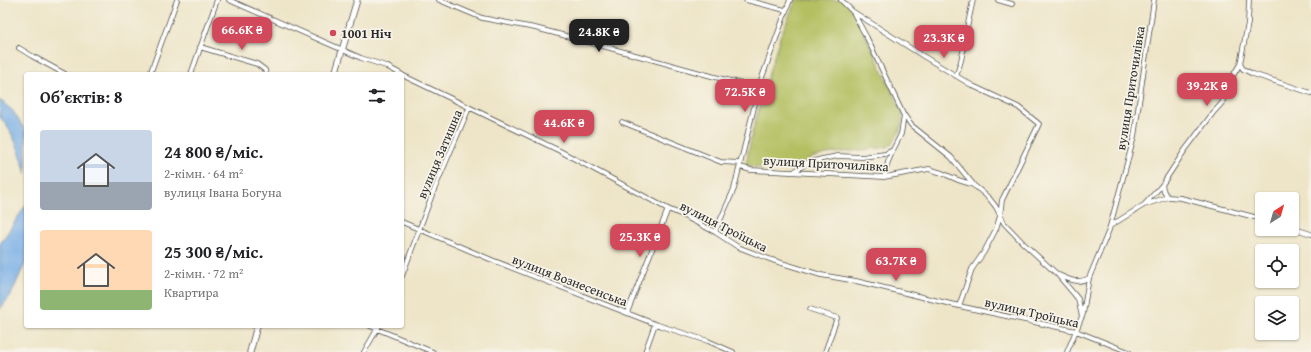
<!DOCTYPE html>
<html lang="uk">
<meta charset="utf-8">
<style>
body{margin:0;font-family:"Gentium Book Plus",serif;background:#f6f6f6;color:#202124;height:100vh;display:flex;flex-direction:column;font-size:15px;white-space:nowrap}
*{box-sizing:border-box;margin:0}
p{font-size:13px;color:#757577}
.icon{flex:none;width:22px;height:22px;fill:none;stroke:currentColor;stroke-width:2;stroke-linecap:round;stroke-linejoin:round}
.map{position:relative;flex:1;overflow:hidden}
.details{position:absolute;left:24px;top:72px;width:380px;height:256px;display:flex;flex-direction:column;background:#fff;border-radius:4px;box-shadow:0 1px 3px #0004}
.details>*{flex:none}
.needle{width:26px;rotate:37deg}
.controls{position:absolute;left:1255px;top:192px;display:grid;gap:8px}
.controls a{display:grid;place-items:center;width:44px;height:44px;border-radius:4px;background:#fff;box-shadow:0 1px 3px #0004;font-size:20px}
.price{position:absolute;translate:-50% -34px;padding:0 9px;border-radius:8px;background:#d1495b;color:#fff;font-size:13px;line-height:26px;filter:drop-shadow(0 1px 2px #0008)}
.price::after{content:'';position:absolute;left:50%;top:24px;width:12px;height:9px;margin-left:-6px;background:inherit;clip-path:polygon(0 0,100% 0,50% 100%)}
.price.current{background:#222;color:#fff}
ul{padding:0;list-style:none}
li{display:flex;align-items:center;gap:12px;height:100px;padding:0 16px}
li span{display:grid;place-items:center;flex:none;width:112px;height:80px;border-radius:4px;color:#555}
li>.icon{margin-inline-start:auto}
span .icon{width:48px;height:48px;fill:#fffc;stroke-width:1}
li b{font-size:17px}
h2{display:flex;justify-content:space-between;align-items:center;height:48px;padding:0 16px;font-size:17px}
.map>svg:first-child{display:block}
.green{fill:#b3bf61;stroke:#6f7546}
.water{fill:#78aee6;stroke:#526c88}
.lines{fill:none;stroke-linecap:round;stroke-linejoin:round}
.street-casing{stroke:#484743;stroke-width:5.5}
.secondary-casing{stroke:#484743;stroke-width:7}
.street{stroke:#fff;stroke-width:4}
.secondary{stroke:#fff;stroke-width:5.5}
.poi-dot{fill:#d1495b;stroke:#f7f3e8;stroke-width:1.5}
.labels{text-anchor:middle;stroke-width:3.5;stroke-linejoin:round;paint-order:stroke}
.poi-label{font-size:13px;font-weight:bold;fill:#2b2b2b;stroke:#f7f3e8;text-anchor:start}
.street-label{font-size:13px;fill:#2b2b2b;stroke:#f7f3e8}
</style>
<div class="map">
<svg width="1311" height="352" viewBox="0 0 1311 352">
<rect width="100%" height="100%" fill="#f7f3e8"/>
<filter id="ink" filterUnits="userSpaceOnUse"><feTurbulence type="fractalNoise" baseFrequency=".025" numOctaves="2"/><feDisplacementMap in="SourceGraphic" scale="8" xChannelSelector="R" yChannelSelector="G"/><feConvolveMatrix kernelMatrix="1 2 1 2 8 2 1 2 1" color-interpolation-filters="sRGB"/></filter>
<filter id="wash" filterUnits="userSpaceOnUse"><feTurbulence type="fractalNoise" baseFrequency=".012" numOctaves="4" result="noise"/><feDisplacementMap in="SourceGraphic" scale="16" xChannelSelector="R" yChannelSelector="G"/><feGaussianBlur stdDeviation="0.9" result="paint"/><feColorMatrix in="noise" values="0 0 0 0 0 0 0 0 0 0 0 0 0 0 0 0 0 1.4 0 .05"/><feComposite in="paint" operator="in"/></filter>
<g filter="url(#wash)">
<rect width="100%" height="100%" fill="#eee5c8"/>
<path class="green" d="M796 0H843L854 11 902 112C903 126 899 137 888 147L826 154 811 158 795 169H765L746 165 752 133 770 69 780 37Z"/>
<path class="water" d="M0 100 13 111 26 132V175C21 154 14 133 0 117Z
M26 205V261L11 295 0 309V244Z"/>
</g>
<g filter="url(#ink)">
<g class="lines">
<defs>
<path id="street" d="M229 0 361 58 386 66 401 74
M439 0 482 18 535 28 570 37 715 77 751 86 760 83
M746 0 785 10
M841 0 852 11 923 56 973 86 1018 107 1039 124 1005 194 1002 200 1000 216 996 229 984 252 972 269 959 306
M998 0 1012 4
M200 47 257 64 265 70 266 74
M19 48 32 56 65 74
M1240 64 1243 69 1253 74 1311 93
M150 74 177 0
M191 74 217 0
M402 75 560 151 668 209 680 214 715 232 738 247 772 260 821 275 856 281 959 306 1076 331 1129 352
M956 76C963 60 964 45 967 28 969 19 971 9 973 0
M905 116 911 125 951 157 973 184
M622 122 721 162 740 163
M740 167 751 170 884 177 929 169 942 173 958 180 971 184 976 187 989 198 996 207 1004 223 1023 243 1057 274 1074 294 1078 299 1082 317
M795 171 807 163 822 159 838 156 862 157 885 154 893 150 901 134 904 116 867 38 853 12
M884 177 888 162 893 150
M1162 185 1164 192 1168 197
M1144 205 1162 185 1185 150 1213 113 1222 103 1231 79 1240 64 1248 23 1249 0
M402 222 492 260 655 324 708 341 733 352
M1110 226 1144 205 1168 197 1181 198 1262 219
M1292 228 1311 234
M715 232 734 189 760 83 790 0
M1059 275C1069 280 1079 284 1089 278
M402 276 432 195 469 108
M810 309 837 318 825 352
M627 313 668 209
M370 326 433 352
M364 352 379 326
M645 352 655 324
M1067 352 1083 314 1089 278 1109 230 1134 137 1154 0"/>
<path id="secondary" d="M335 74 357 0
M250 352 257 326"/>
</defs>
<use href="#street" class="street-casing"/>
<use href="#secondary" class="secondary-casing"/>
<use href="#street" class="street"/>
<use href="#secondary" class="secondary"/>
</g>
</g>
<circle class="poi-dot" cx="333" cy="33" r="4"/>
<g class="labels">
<g class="poi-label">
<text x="341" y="38">1001 Ніч</text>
</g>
<g class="street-label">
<text transform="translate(1130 88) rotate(-81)" y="5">вулиця Приточилівка</text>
<text transform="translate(439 154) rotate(-67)" y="5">вулиця Затишна</text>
<text transform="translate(826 163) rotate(3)" y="5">вулиця Приточилівка</text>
<text transform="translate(724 226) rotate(27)" y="5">вулиця Троїцька</text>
<text transform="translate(570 280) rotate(21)" y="5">вулиця Вознесенська</text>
<text transform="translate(1032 312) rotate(13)" y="5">вулиця Троїцька</text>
</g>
</g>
</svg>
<div class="controls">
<a><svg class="needle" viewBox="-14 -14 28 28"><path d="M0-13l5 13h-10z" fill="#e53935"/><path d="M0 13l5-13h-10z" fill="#757577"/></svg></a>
<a><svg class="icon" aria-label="locate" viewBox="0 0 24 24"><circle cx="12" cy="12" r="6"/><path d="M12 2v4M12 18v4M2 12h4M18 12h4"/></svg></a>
<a><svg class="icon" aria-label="layers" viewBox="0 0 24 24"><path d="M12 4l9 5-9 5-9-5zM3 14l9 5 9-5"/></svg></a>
</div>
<b class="price" style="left:242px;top:51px">66.6K ₴</b>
<b class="price current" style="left:599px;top:53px">24.8K ₴</b>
<b class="price" style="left:944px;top:59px">23.3K ₴</b>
<b class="price" style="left:1207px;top:107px">39.2K ₴</b>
<b class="price" style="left:745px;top:113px">72.5K ₴</b>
<b class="price" style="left:564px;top:144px">44.6K ₴</b>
<b class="price" style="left:640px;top:258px">25.3K ₴</b>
<b class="price" style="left:896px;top:282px">63.7K ₴</b>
<section class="details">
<h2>Об’єктів: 8<svg class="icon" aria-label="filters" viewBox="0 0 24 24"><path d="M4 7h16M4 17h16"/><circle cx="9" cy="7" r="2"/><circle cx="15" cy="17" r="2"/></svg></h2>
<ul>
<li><span style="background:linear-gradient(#c9d6e8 65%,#9aa5b1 0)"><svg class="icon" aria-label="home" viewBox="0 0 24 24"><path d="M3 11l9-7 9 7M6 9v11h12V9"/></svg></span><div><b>24 800 ₴/міс.</b><p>2-кімн. · 64 m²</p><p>вулиця Івана Богуна</p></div></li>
<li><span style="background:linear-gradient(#ffd9b3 75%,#8fb573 0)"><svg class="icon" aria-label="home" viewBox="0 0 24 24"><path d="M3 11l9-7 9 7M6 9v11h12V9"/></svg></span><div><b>25 300 ₴/міс.</b><p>2-кімн. · 72 m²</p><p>Квартира</p></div></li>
</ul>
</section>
</div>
